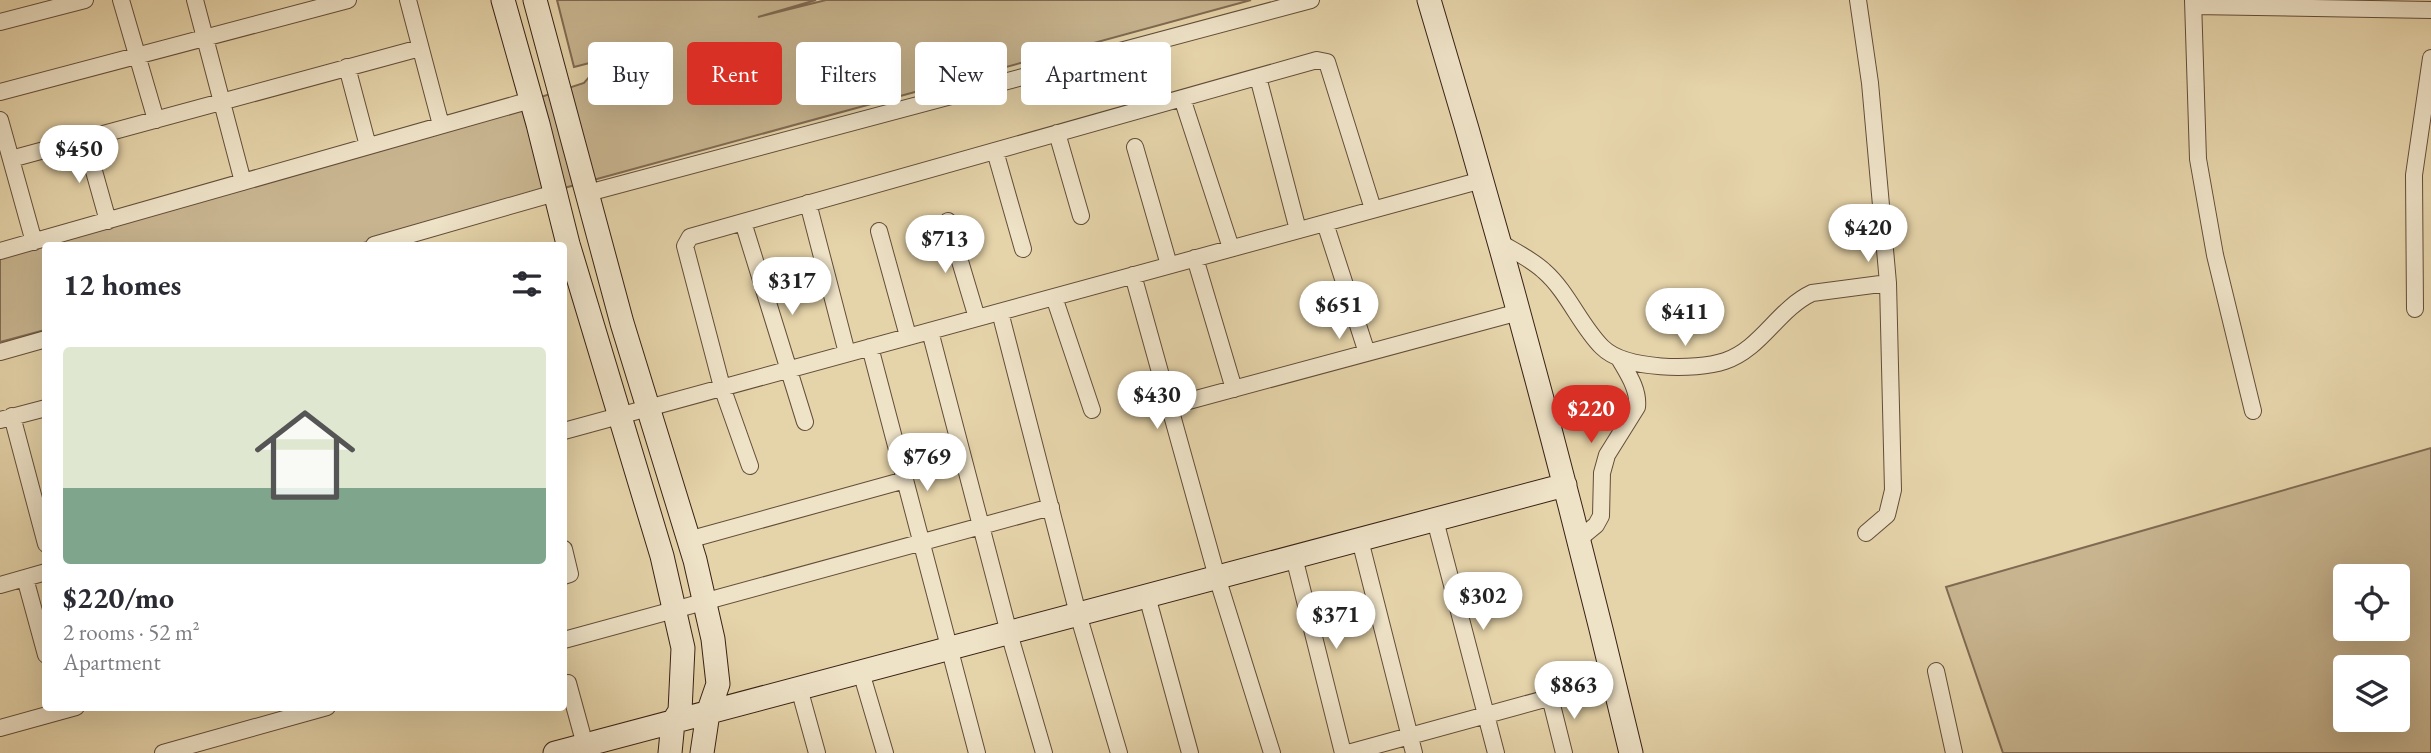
<!DOCTYPE html>
<meta charset="utf-8">
<style>
body{margin:0;font-family:"EB Garamond",serif;background:#f7f7f7;color:#2b2b33;height:100vh;display:flex;flex-direction:column;font-size:26px;white-space:nowrap}
*{box-sizing:border-box;margin:0}
p{font-size:23px;color:#7c7c81}
.icon{flex:none;width:38px;height:38px;fill:none;stroke:currentColor;stroke-width:2;stroke-linecap:round;stroke-linejoin:round}
.map{position:relative;flex:1;overflow:hidden}
.details{position:absolute;left:42px;top:242px;width:525px;height:469px;display:flex;flex-direction:column;background:#fff;border-radius:7px;box-shadow:0 7px 28px #0002}
.details>*{flex:none}
.guide{position:absolute;left:588px;top:42px;width:665px;height:63px;display:flex;gap:14px}
.controls{position:absolute;left:2333px;top:564px;display:grid;gap:14px}
.controls a{display:grid;place-items:center;width:77px;height:77px;border-radius:7px;background:#fff;box-shadow:0 7px 28px #0002;font-size:35px}
.price{position:absolute;translate:-50% -60px;padding:0 16px;border-radius:24px;background:#fff;color:#222;font-size:23px;line-height:46px;filter:drop-shadow(0 2px 4px #0008)}
.price::after{content:'';position:absolute;left:50%;top:42px;width:21px;height:16px;margin-left:-10px;background:inherit;clip-path:polygon(0 0,100% 0,50% 100%)}
.price.on{background:#d93025;color:#fff}
ul{padding:0;list-style:none}
li{display:grid;align-content:center;gap:14px;height:371px;padding:0 21px}
li span{display:grid;place-items:center;height:217px;border-radius:7px;color:#555}
li>.icon{margin-inline-start:auto}
span .icon{width:126px;height:126px;fill:#fffc;stroke-width:1}
li b{font-size:30px}
h2{display:flex;justify-content:space-between;align-items:center;height:84px;padding:0 21px;font-size:30px}
.tag{padding:0 24px;border-radius:7px;background:#fff;box-shadow:0 7px 28px #0002;font-size:24px;line-height:63px}
.tag.on{background:#d93025;color:#fff}
.map>svg:first-child{display:block}
.green{fill:#c8b590;stroke:#806a52;stroke-width:2;fill-rule:evenodd}
.lines{fill:none;stroke-linecap:round;stroke-linejoin:round}
.street-casing{stroke:#634d39;stroke-width:18}
.secondary-casing{stroke:#382014;stroke-width:25}
.street{stroke:#eee2c7;stroke-width:16}
.secondary{stroke:#eee2c7;stroke-width:23}
</style>
<div class="map">
<svg width="2431" height="753" viewBox="0 0 2431 753">
<rect width="100%" height="100%" fill="#e5d3a9"/>
<filter id="stains"><feTurbulence type="fractalNoise" baseFrequency=".00286" numOctaves="4"/><feColorMatrix values="0 0 0 0 .2 0 0 0 0 .09 0 0 0 0 .02 0 0 0 .5 -.17"/></filter>
<radialGradient id="worn" r=".72"><stop offset=".6" stop-color="#630" stop-opacity="0"/><stop offset="1" stop-color="#630" stop-opacity=".3"/></radialGradient>
<path class="green" d="M557 0H816L758 17 826 0H1251L356 245H46L45 330 0 342V256L443 129 584 83 605 59 574 67Z
M2431 448V753H2003L1946 587ZM2345 576H2398V628H2345ZM2345 667H2398V719H2345Z"/>
<g class="lines">
<defs>
<path id="street" d="M121 0 156 120
M195 0 243 182
M408 0 441 125
M1858 0 1870 83 1888 283 1893 490 1887 515 1866 533
M2193 0 2198 159 2215 255 2253 411
M2194 6 2431 10
M0 22 85 0
M347 67 368 146
M1258 77 1298 230
M0 92 348 0
M1182 98 1231 248
M0 120 34 242
M1057 133 1081 216
M85 139 108 221
M1135 147 1169 265
M995 151 1023 249
M11 159 420 48
M588 193 1311 0
M808 203 847 353
M948 221 977 318
M743 222 805 422
M1325 223 1367 353
M879 231 908 336
M1499 242C1514 251 1531 259 1544 271 1568 292 1580 325 1602 347 1625 370 1695 371 1725 361 1761 349 1778 309 1812 293L1888 283
M374 245 555 193
M0 251 531 100
M1195 258 1234 389
M1133 275 1217 577 1272 753
M1054 297 1092 410
M2415 309 2414 175 2431 58
M1000 312 1078 614 1119 753
M930 331 1009 633 1044 753
M870 347 977 753
M0 352 46 339
M1170 406 1519 312
M12 416 46 544
M0 420 46 408
M564 431 1482 180
M750 466 722 387 685 246 690 237 1317 60 1327 62 1373 209
M1435 520 1496 753
M1579 539 1596 525 1601 516 1602 473 1607 455 1637 407C1639 390 1628 374 1620 360
M688 540 905 480
M1360 540 1414 753
M564 549 570 574 564 576
M1294 557 1343 753
M25 578 46 655
M0 585 46 572
M1147 596 1190 753
M564 640 1051 507
M1936 671 1954 753
M861 672 885 753
M564 684 568 683 585 745
M799 688 817 753
M1550 697 1564 753
M0 728 76 707
M163 753 327 707
M1348 753 1614 680"/>
<path id="secondary" d="M503 0 538 124 568 244 662 556 683 648 680 711 673 722 670 753
M535 0 622 323 695 560 713 639 718 684 708 713 702 753
M1429 0C1504 249 1571 500 1631 753
M555 753 1565 485"/>
</defs>
<use href="#street" class="street-casing"/>
<use href="#secondary" class="secondary-casing"/>
<use href="#street" class="street"/>
<use href="#secondary" class="secondary"/>
</g>
<rect width="100%" height="100%" filter="url(#stains)"/>
<rect width="100%" height="100%" fill="url(#worn)"/>
</svg>
<div class="controls">
<a><svg class="icon" aria-label="locate" viewBox="0 0 24 24"><circle cx="12" cy="12" r="6"/><path d="M12 2v4M12 18v4M2 12h4M18 12h4"/></svg></a>
<a><svg class="icon" aria-label="layers" viewBox="0 0 24 24"><path d="M12 4l9 5-9 5-9-5zM3 14l9 5 9-5"/></svg></a>
</div>
<b class="price" style="left:79px;top:185px">$450</b>
<b class="price" style="left:1868px;top:264px">$420</b>
<b class="price" style="left:945px;top:275px">$713</b>
<b class="price" style="left:792px;top:317px">$317</b>
<b class="price" style="left:1339px;top:341px">$651</b>
<b class="price" style="left:1685px;top:348px">$411</b>
<b class="price" style="left:1157px;top:431px">$430</b>
<b class="price on" style="left:1591px;top:445px">$220</b>
<b class="price" style="left:927px;top:493px">$769</b>
<b class="price" style="left:1483px;top:632px">$302</b>
<b class="price" style="left:1336px;top:651px">$371</b>
<b class="price" style="left:1574px;top:721px">$863</b>
<div class="guide">
<a class="tag">Buy</a>
<a class="tag on">Rent</a>
<a class="tag">Filters</a>
<a class="tag">New</a>
<a class="tag">Apartment</a>
</div>
<section class="details">
<h2>12 homes<svg class="icon" aria-label="filters" viewBox="0 0 24 24"><path d="M4 7h16M4 17h16"/><circle cx="9" cy="7" r="2"/><circle cx="15" cy="17" r="2"/></svg></h2>
<ul>
<li><span style="background:linear-gradient(#dfe7d0 65%,#7fa58c 0)"><svg class="icon" aria-label="home" viewBox="0 0 24 24"><path d="M3 11l9-7 9 7M6 9v11h12V9"/></svg></span><div><b>$220/mo</b><p>2 rooms · 52 m²</p><p>Apartment</p></div></li>
</ul>
</section>
</div>
